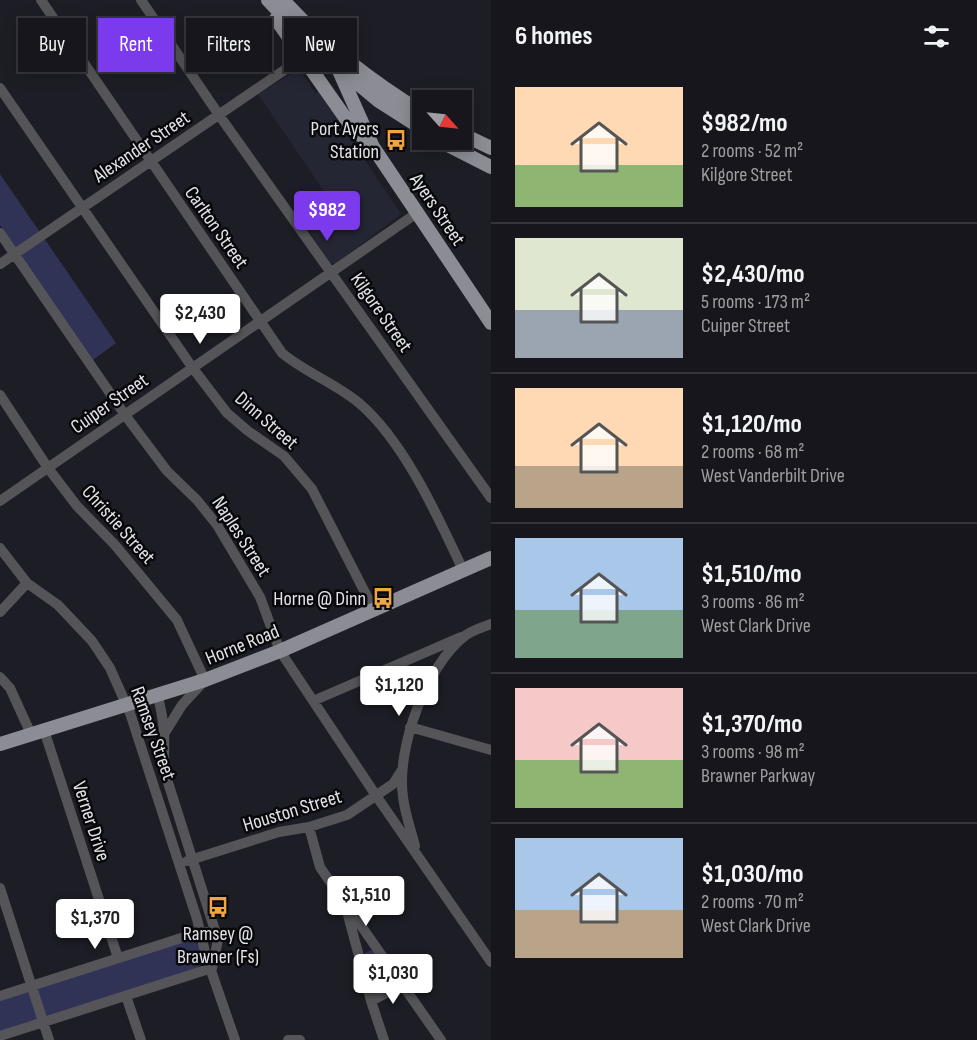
<!DOCTYPE html>
<meta charset="utf-8">
<style>
body{margin:0;font-family:"Sofia Sans Condensed",sans-serif;background:#232329;color:#f1f3f6;height:100vh;display:flex;flex-direction:column;font-size:22px;white-space:nowrap}
*{box-sizing:border-box;margin:0}
p{font-size:20px;color:#9e9fa3}
.icon{flex:none;width:33px;height:33px;fill:none;stroke:currentColor;stroke-width:2;stroke-linecap:round;stroke-linejoin:round}
.map{position:relative;flex:1;overflow:hidden}
.side{display:flex;flex-direction:column;background:#16161c;width:486px}
.side>*{flex:none}
.guide{position:absolute;left:18px;top:18px;width:382px;height:54px;display:flex;gap:12px}
.needle{width:39px;rotate:117deg}
.controls{position:absolute;left:412px;top:90px;display:grid;gap:12px}
.controls a{display:grid;place-items:center;width:60px;height:60px;border-radius:0px;background:#16161c;box-shadow:0 3px 15px #0003,0 0 0 2px #35353b;font-size:30px}
.price{position:absolute;translate:-50% -51px;padding:0 14px;border-radius:6px;background:#fff;color:#222;font-size:20px;line-height:39px;filter:drop-shadow(0 2px 3px #0008)}
.price::after{content:'';position:absolute;left:50%;top:36px;width:18px;height:14px;margin-left:-9px;background:inherit;clip-path:polygon(0 0,100% 0,50% 100%)}
.price.active{background:#7c3aed;color:#fff}
ul{padding:0;list-style:none}
li{display:flex;align-items:center;gap:18px;height:150px;padding:0 24px}
li+li{border-top:2px solid #35353b}
li span{display:grid;place-items:center;flex:none;width:168px;height:120px;border-radius:0px;color:#555}
li>.icon{margin-inline-start:auto}
span .icon{width:72px;height:72px;fill:#fffc;stroke-width:1}
li b{font-size:26px}
h2{display:flex;justify-content:space-between;align-items:center;height:72px;padding:0 24px;font-size:26px}
.chip{padding:0 21px;border-radius:0px;background:#16161c;box-shadow:0 3px 15px #0003,0 0 0 2px #35353b;font-size:21px;line-height:54px}
.chip.active{background:#7c3aed;color:#fff}
main{display:flex;flex:1;min-height:0}
.map>svg:first-child{display:block}
.built{fill:#252633}
.green{fill:#303256}
.lines{fill:none;stroke-linecap:round;stroke-linejoin:round}
.minor{stroke:#555559;stroke-width:10}
.major{stroke:#8b8c94;stroke-width:14}
.labels{text-anchor:middle;stroke-width:5;stroke-linejoin:round;paint-order:stroke}
.poi-label{font-size:20px;fill:#e2e3e8;stroke:#08080b;text-anchor:end}
.street-label{font-size:20px;fill:#e2e3e8;stroke:#08080b}
</style>
<main>
<div class="map">
<svg width="491" height="1040" viewBox="0 0 491 1040">
<rect width="100%" height="100%" fill="#1d1e25"/>
<path class="built" d="M299 69 315 93 319 92 401 214 335 264 329 262 301 218 328 197 258 94Z"/>
<path class="green" d="M0 174 116 343 93 360 0 225Z
M189 939 199 945 202 957 200 966 196 969 0 1032V1000Z
M371 950 375 952C382 963 401 982 381 990 368 986 368 968 364 957L365 953Z"/>
<g class="lines">
<path class="minor" d="M41 0 282 353C306 373 335 383 359 403 404 441 438 517 463 570
M141 0 219 115 491 498
M0 88 192 367 227 413 248 431 284 456 312 489 374 610
M0 233 125 415 167 471 197 500 217 525 260 597 280 651 377 797 491 962
M0 264 302 58
M0 395 48 468 77 506 115 545 177 620 205 680 182 705 164 734
M0 501 417 213
M0 548 27 583 58 605 92 641 110 668 130 713 197 919 206 956 235 1040
M0 612 27 583
M0 677 10 688 31 734
M157 694C161 707 163 720 164 733 165 747 163 759 165 773L218 940 212 968
M313 701 461 637
M410 727 491 750
M44 730 118 958
M309 827 320 867 345 904 371 1001 384 1040
M415 846C411 830 405 814 403 797 396 749 426 665 466 635 473 630 483 627 491 624
M187 861 279 832 309 827 347 815 393 784 402 770
M0 888 49 1040
M350 910 441 1040
M0 996 200 932H206
M126 996 141 1040
M371 1001 401 985
M0 1036 212 968
M288 1040H300"/>
<path class="major" d="M268 0 300 34 320 52 379 101 423 129
M283 0C323 44 372 82 423 113
M276 19 351 126 367 141
M336 64 373 147 491 323
M462 134 491 148
M438 140 491 167
M0 744 205 680 280 651 491 558"/>
</g>
<defs>
<symbol id="bus-bare" viewBox="-9 -9 18 18"><path d="M-5-6H5V4H4V6H2V4H-2V6H-4V4H-5ZM-3.5-4V0h7V-4ZM-3.5 1.2v1.5H-2V1.2ZM2 1.2v1.5H3.5V1.2Z" fill="#f1a540" stroke="#08080b" stroke-width="2.5" paint-order="stroke"/></symbol>
</defs>
<g fill-rule="evenodd">
<use href="#bus-bare" x="381" y="125" width="30" height="30"/>
<use href="#bus-bare" x="368" y="583" width="30" height="30"/>
<use href="#bus-bare" x="203" y="892" width="30" height="30"/>
</g>
<g class="labels">
<g class="poi-label">
<text x="379" y="135">Port Ayers<tspan x="379" dy="23">Station</tspan></text>
<text x="366" y="605">Horne @ Dinn</text>
<text x="218" y="940" text-anchor="middle">Ramsey @<tspan x="218" dy="23">Brawner (Fs)</tspan></text>
</g>
<g class="street-label">
<text transform="translate(141 146) rotate(-34)" y="7">Alexander Street</text>
<text transform="translate(438 209) rotate(56)" y="7">Ayers Street</text>
<text transform="translate(217 227) rotate(55)" y="7">Carlton Street</text>
<text transform="translate(382 312) rotate(55)" y="7">Kilgore Street</text>
<text transform="translate(109 403) rotate(-35)" y="7">Cuiper Street</text>
<text transform="translate(267 420) rotate(41)" y="7">Dinn Street</text>
<text transform="translate(119 524) rotate(48)" y="7">Christie Street</text>
<text transform="translate(242 536) rotate(57)" y="7">Naples Street</text>
<text transform="translate(242 644) rotate(-22)" y="7">Horne Road</text>
<text transform="translate(154 733) rotate(70)" y="7">Ramsey Street</text>
<text transform="translate(292 810) rotate(-17)" y="7">Houston Street</text>
<text transform="translate(92 821) rotate(72)" y="7">Verner Drive</text>
</g>
</g>
</svg>
<div class="controls">
<a><svg class="needle" viewBox="-14 -14 28 28"><path d="M0-13l5 13h-10z" fill="#e53935"/><path d="M0 13l5-13h-10z" fill="#9e9fa3"/></svg></a>
</div>
<b class="price active" style="left:327px;top:242px">$982</b>
<b class="price" style="left:200px;top:345px">$2,430</b>
<b class="price" style="left:399px;top:717px">$1,120</b>
<b class="price" style="left:366px;top:927px">$1,510</b>
<b class="price" style="left:95px;top:950px">$1,370</b>
<b class="price" style="left:393px;top:1005px">$1,030</b>
<div class="guide">
<a class="chip">Buy</a>
<a class="chip active">Rent</a>
<a class="chip">Filters</a>
<a class="chip">New</a>
</div>
</div>
<section class="side">
<h2>6 homes<svg class="icon" aria-label="filters" viewBox="0 0 24 24"><path d="M4 7h16M4 17h16"/><circle cx="9" cy="7" r="2"/><circle cx="15" cy="17" r="2"/></svg></h2>
<ul>
<li><span style="background:linear-gradient(#ffd9b3 65%,#8fb573 0)"><svg class="icon" aria-label="home" viewBox="0 0 24 24"><path d="M3 11l9-7 9 7M6 9v11h12V9"/></svg></span><div><b>$982/mo</b><p>2 rooms · 52 m²</p><p>Kilgore Street</p></div></li>
<li><span style="background:linear-gradient(#dfe7d0 60%,#9aa5b1 0)"><svg class="icon" aria-label="home" viewBox="0 0 24 24"><path d="M3 11l9-7 9 7M6 9v11h12V9"/></svg></span><div><b>$2,430/mo</b><p>5 rooms · 173 m²</p><p>Cuiper Street</p></div></li>
<li><span style="background:linear-gradient(#ffd9b3 65%,#b9a48a 0)"><svg class="icon" aria-label="home" viewBox="0 0 24 24"><path d="M3 11l9-7 9 7M6 9v11h12V9"/></svg></span><div><b>$1,120/mo</b><p>2 rooms · 68 m²</p><p>West Vanderbilt Drive</p></div></li>
<li><span style="background:linear-gradient(#a9c7e8 60%,#7fa58c 0)"><svg class="icon" aria-label="home" viewBox="0 0 24 24"><path d="M3 11l9-7 9 7M6 9v11h12V9"/></svg></span><div><b>$1,510/mo</b><p>3 rooms · 86 m²</p><p>West Clark Drive</p></div></li>
<li><span style="background:linear-gradient(#f6c9c9 60%,#8fb573 0)"><svg class="icon" aria-label="home" viewBox="0 0 24 24"><path d="M3 11l9-7 9 7M6 9v11h12V9"/></svg></span><div><b>$1,370/mo</b><p>3 rooms · 98 m²</p><p>Brawner Parkway</p></div></li>
<li><span style="background:linear-gradient(#a9c7e8 60%,#b9a48a 0)"><svg class="icon" aria-label="home" viewBox="0 0 24 24"><path d="M3 11l9-7 9 7M6 9v11h12V9"/></svg></span><div><b>$1,030/mo</b><p>2 rooms · 70 m²</p><p>West Clark Drive</p></div></li>
</ul>
</section>
</main>
